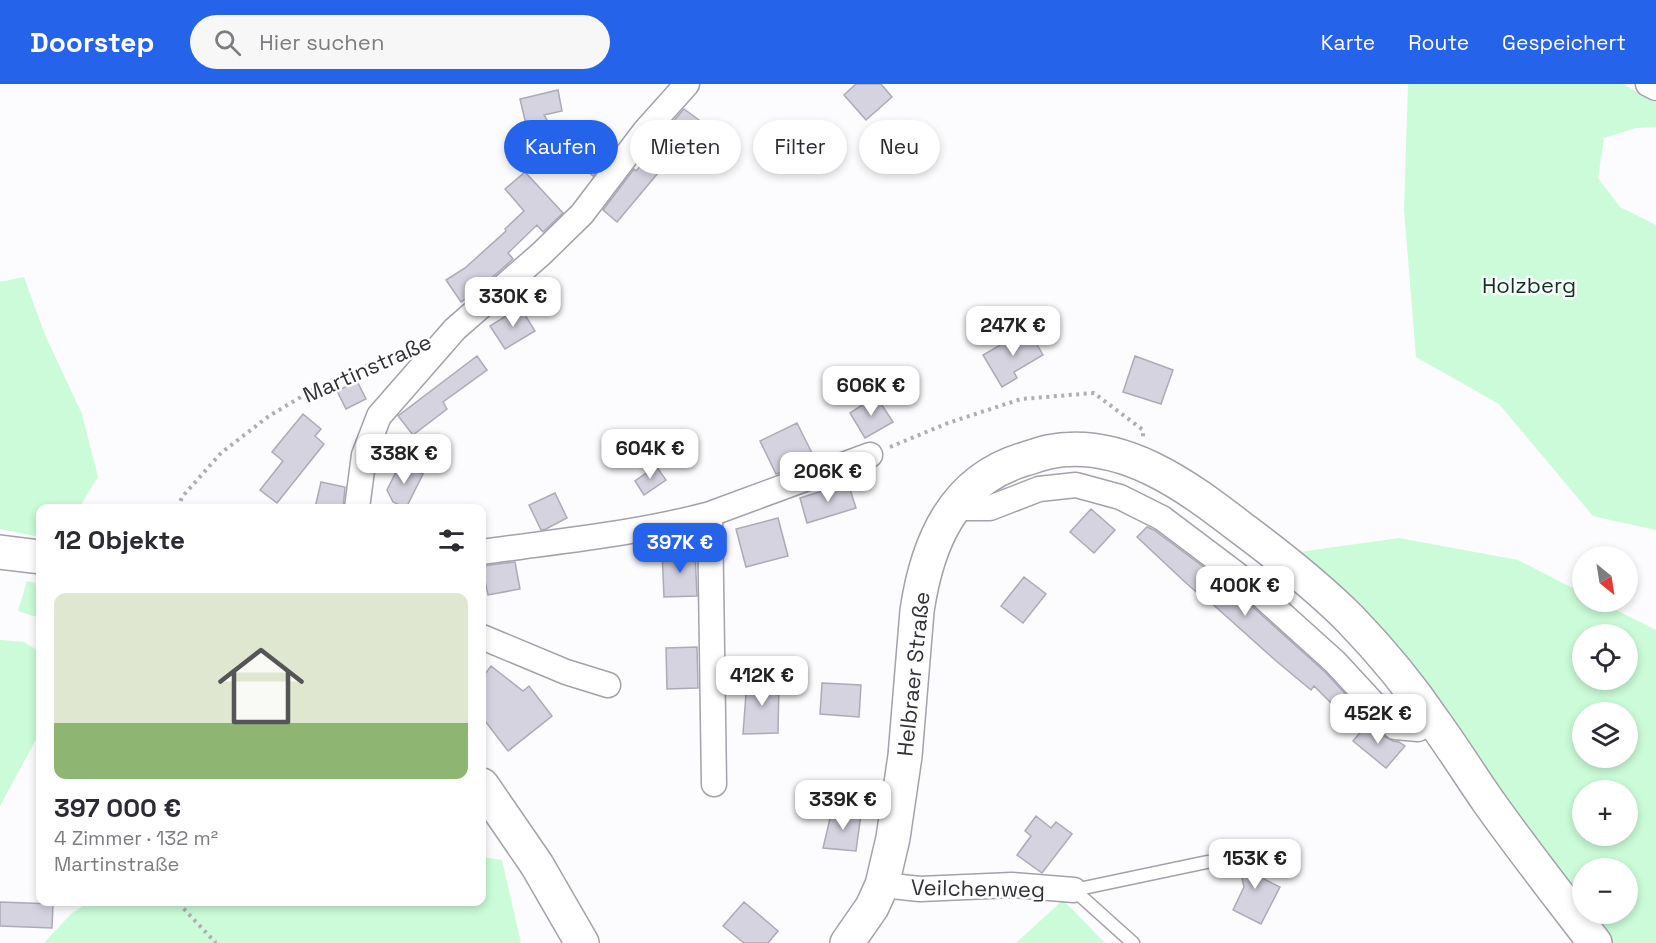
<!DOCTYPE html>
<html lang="de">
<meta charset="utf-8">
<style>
body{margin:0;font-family:"Space Grotesk",sans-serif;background:#f7f7f7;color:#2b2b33;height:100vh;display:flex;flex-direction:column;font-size:22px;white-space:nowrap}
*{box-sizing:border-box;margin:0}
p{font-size:20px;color:#7c7c81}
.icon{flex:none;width:33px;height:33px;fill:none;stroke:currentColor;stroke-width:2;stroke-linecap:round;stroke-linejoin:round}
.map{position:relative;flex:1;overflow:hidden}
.drawer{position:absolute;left:36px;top:420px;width:450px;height:402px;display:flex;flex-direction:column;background:#fff;border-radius:12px;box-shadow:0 3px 9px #0003}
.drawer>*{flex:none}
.hud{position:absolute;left:504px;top:36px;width:570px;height:54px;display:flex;gap:12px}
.needle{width:39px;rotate:150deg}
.buttons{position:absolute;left:1572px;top:462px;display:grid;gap:12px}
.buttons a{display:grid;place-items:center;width:66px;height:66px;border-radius:50%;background:#fff;box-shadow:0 3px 9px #0003;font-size:30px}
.price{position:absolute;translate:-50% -51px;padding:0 14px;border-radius:12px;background:#fff;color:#222;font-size:20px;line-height:39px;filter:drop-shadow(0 2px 3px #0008)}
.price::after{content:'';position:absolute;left:50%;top:36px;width:18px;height:14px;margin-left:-9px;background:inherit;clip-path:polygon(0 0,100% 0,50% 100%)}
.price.selected{background:#2563eb;color:#fff}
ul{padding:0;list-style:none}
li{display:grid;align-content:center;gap:12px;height:318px;padding:0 18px}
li+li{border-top:2px solid #e1e1e2}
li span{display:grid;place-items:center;height:186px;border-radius:12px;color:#555}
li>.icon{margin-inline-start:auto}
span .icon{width:108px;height:108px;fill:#fffc;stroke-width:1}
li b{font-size:26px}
h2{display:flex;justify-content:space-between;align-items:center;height:72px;padding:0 18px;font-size:26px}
.tag{padding:0 21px;border-radius:27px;background:#fff;box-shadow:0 3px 9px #0003;font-size:21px;line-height:54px}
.tag.selected{background:#2563eb;color:#fff}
header{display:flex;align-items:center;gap:36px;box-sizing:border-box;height:84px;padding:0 30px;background:#2563eb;color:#fff}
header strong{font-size:28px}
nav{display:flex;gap:33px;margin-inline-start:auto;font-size:21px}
.search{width:420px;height:54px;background:#f7f7f7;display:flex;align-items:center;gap:15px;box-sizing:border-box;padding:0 21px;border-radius:33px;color:#7c7c81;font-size:22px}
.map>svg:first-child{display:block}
.green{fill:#cbfbd8;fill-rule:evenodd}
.building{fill:#d5d3e0;stroke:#adaab7;stroke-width:1.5}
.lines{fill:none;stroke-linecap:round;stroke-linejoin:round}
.lane-casing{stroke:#a5a0ac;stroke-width:15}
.street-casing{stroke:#a5a0ac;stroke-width:27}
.secondary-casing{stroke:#a5a0ac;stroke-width:36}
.path{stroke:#b0aeb1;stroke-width:4;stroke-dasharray:3 4.5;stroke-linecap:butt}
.lane{stroke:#fff;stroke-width:12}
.street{stroke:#fff;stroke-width:24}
.secondary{stroke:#fff;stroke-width:33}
.labels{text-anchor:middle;stroke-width:5;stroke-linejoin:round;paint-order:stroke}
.park-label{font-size:22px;fill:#0a361c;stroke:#fff}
.street-label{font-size:22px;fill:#333136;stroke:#fff}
</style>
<header>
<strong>Doorstep</strong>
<div class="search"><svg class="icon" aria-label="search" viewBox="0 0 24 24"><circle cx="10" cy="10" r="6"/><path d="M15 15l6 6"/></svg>Hier suchen</div>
<nav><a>Karte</a><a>Route</a><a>Gespeichert</a></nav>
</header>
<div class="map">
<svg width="1656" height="859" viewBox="0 0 1656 859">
<rect width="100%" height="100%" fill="#fcfbfd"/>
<path class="green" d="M1408 0H1623L1656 19V43L1636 44 1604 54 1598 94 1620 123 1656 141V446L1593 432 1499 320 1416 273 1404 125Z
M24 193 45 251 82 330 98 393 79 424H40V453L0 445V198Z
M1399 454 1518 476 1582 509V518H1600L1656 546V859H1595L1488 717 1278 471ZM1582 550H1628V596H1582ZM1582 628H1628V674H1582ZM1582 706H1628V752H1582ZM1582 784H1628V830H1582Z
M27 497 40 500V534L18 527Z
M0 556 24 558 40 568V648L0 722Z
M482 773 502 776 521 859H44L71 830 89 818H482Z
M1063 816 1105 859H1016Z"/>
<path class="building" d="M856 0H881L892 13 866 36 844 11Z
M558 6 562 27 544 31 564 64 541 78 526 54 529 53 520 15Z
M684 25 707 42 689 67 664 48Z
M779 40 800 62 781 80 760 58Z
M586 47 612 68 593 92 567 71Z
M644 78 658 89 617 138 603 126 634 85 636 87Z
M525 88 563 129 543 148 537 141 508 169 513 175 472 211 461 218 446 196 465 184 506 147 505 145 524 127 505 105Z
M520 223 535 247 505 265 490 242Z
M1028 245 1043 271 1014 288 1017 294 1002 303 983 271Z
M477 272 487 286 443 318 447 325 413 351 398 332Z
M1135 272 1173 286 1161 320 1123 308Z
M357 297 366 315 346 325 337 307Z
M876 312 893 338 865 354 850 329Z
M303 330 321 345 315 352 324 360 277 419 260 406 283 377 272 368Z
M797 339 815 375 776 390 760 357Z
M401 378 423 390 406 424 393 418 387 406Z
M656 382 666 396 644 411 635 397Z
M321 398 345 403 343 424H315Z
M848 399 856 424 807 439 800 414Z
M555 409 567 434 546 445 541 446 529 421Z
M1091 425 1115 446 1094 469 1070 448Z
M778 434 788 472 746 483 736 445Z
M1147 443 1154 446 1233 505 1325 588 1350 615 1338 626 1314 602 1311 606 1275 576 1208 516 1207 517 1186 499 1137 453Z
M695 467 697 512 664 513 662 468Z
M515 478 520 505 488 511 482 482Z
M1024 493 1046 510 1023 539 1001 522Z
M697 563 698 604 667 605 666 564Z
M491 582 523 607 529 602 552 632 508 667 482 633V594Z
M747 596 779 597 778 649 743 650Z
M822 599 861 601 859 633 820 630Z
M1370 637 1385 653 1393 657 1399 658 1405 662 1386 684 1353 657Z
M832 726 861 730 856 767 823 764Z
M1036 732 1051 744 1056 738 1072 750 1042 789 1017 771 1031 752 1025 747Z
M1258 769 1264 795 1280 803 1261 840 1233 826 1244 803 1237 773Z
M0 818 53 820 52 844 0 842Z
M744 818 778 847 768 859H744L723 842Z"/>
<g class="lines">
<defs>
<path id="lane" d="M1074 806 1207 778
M1074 806 1133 859"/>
<path id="street" d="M1648 0 1656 4
M357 424 364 371 379 332 455 245 541 170 582 130 645 47 687 0
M953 424H990L1039 405 1076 401 1120 413 1162 434 1243 495 1335 578 1395 643 1418 645 1434 636
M710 430 714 700
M482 468C558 457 636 450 710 430L870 371
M482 553 566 588 608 601
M882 801 920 805 1012 801 1074 806"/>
<path id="secondary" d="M0 468 40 473
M482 701 537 781 582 859
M847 859 872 823 882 801 893 754 905 672 917 527C927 459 953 396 1025 375 1032 373 1040 370 1048 368 1121 353 1187 402 1240 443 1279 472 1316 501 1350 535 1381 567 1410 602 1435 639 1453 664 1470 691 1488 717 1522 765 1559 812 1595 859"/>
</defs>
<use href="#lane" class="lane-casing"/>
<use href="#street" class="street-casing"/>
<use href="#secondary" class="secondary-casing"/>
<path class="path" d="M890 363 948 339 1021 315 1094 309 1143 346V353
M178 424 182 413 221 369 269 332 321 301 407 265
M181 818 182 823 216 859"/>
<use href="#lane" class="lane"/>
<use href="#street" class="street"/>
<use href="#secondary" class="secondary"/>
</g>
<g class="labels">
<g class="park-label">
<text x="1529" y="209">Holzberg</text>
</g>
<g class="street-label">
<text transform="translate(367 284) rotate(-24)" y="8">Martinstraße</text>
<text transform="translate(913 590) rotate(-84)" y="8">Helbraer Straße</text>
<text transform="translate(978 804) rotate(1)" y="8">Veilchenweg</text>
</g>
</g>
</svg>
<div class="buttons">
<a><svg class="needle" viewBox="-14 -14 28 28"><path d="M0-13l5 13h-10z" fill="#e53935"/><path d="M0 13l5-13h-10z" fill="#7c7c81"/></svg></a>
<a><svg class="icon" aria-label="locate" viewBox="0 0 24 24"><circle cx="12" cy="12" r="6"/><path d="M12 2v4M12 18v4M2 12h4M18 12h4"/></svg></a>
<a><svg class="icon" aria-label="layers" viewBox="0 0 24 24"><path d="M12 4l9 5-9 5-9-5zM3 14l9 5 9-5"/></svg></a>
<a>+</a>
<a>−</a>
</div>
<b class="price" style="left:513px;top:244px">330K €</b>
<b class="price" style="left:1013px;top:273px">247K €</b>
<b class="price" style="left:871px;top:333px">606K €</b>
<b class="price" style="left:650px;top:396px">604K €</b>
<b class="price" style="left:404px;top:401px">338K €</b>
<b class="price" style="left:828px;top:419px">206K €</b>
<b class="price selected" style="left:680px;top:490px">397K €</b>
<b class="price" style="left:1245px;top:533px">400K €</b>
<b class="price" style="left:762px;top:623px">412K €</b>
<b class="price" style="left:1378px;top:661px">452K €</b>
<b class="price" style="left:843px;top:747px">339K €</b>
<b class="price" style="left:1255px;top:806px">153K €</b>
<div class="hud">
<a class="tag selected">Kaufen</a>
<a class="tag">Mieten</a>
<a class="tag">Filter</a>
<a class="tag">Neu</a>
</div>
<section class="drawer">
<h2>12 Objekte<svg class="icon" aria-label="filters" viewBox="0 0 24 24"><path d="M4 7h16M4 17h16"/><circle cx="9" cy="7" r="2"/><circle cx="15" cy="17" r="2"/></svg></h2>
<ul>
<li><span style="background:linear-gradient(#dfe7d0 70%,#8fb573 0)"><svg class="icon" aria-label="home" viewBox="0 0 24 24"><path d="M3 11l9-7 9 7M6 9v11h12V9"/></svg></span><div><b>397 000 €</b><p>4 Zimmer · 132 m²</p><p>Martinstraße</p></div></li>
</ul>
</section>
</div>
